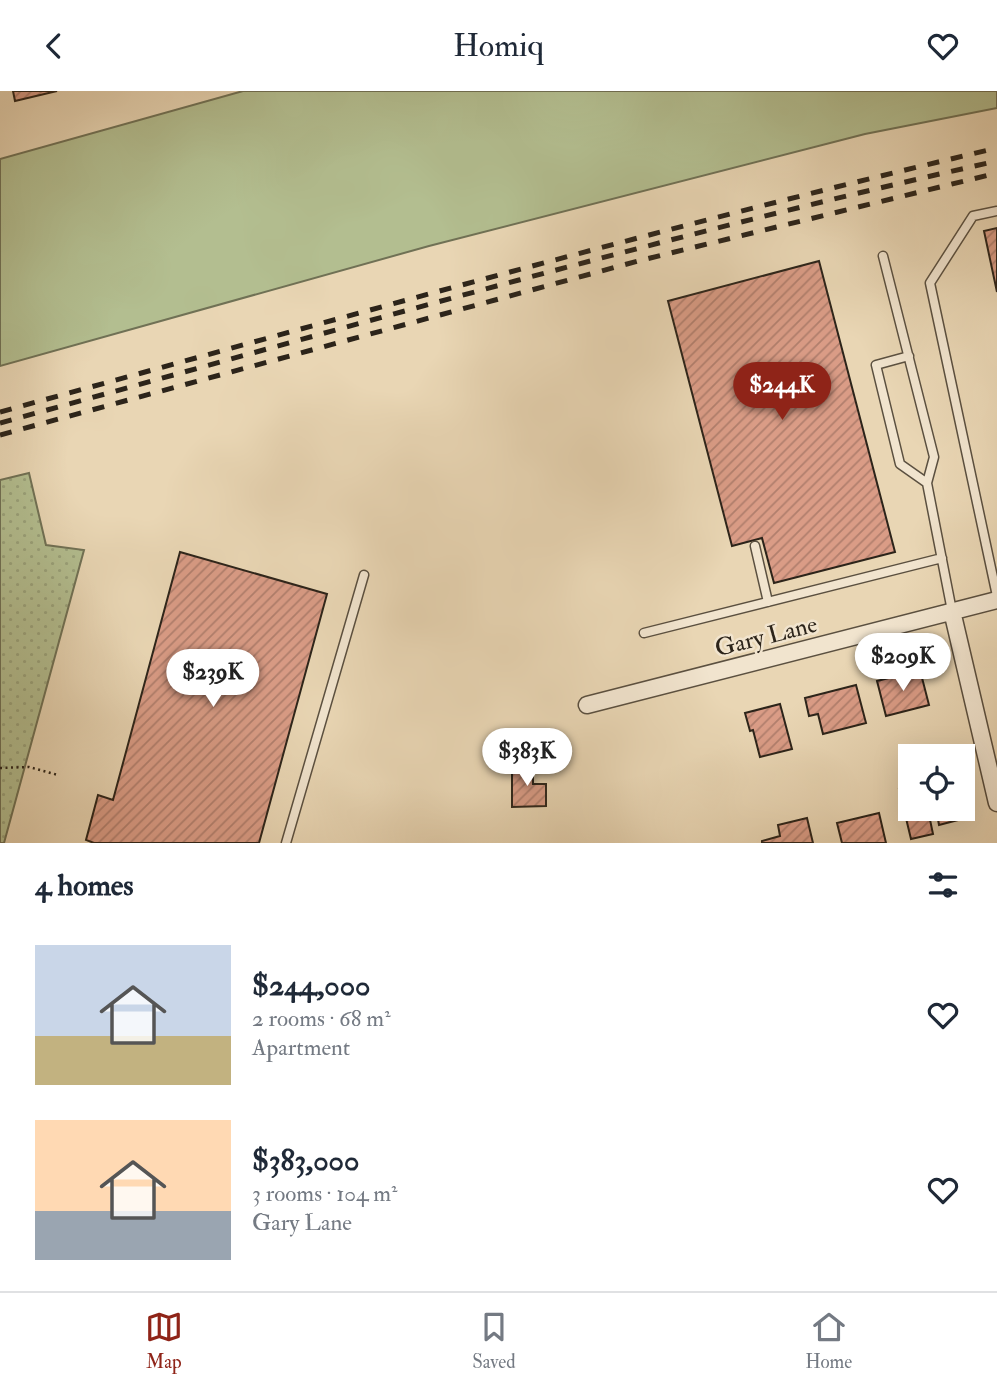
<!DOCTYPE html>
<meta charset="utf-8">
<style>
body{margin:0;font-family:"IM FELL Double Pica",serif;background:#f6f6f7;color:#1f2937;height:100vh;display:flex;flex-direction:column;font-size:26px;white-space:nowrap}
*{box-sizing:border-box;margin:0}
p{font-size:23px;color:#747a83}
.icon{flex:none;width:38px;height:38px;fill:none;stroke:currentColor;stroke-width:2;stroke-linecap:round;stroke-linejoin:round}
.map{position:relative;height:752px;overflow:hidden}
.drawer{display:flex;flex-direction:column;background:#fff;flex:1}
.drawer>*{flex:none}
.controls{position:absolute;left:898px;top:653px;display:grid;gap:14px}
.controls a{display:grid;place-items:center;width:77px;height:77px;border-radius:0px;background:#fff;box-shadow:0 7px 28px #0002;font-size:35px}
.price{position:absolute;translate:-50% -60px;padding:0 16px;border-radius:24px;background:#fff;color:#222;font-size:23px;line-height:46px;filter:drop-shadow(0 2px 4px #0008)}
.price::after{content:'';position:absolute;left:50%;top:42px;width:21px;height:16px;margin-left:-10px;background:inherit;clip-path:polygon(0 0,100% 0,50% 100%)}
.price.current{background:#8f2418;color:#fff}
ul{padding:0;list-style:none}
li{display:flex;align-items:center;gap:21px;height:175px;padding:0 35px}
li span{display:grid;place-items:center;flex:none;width:196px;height:140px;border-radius:0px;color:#555}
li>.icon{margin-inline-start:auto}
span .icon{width:84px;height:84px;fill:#fffc;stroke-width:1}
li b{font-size:30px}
h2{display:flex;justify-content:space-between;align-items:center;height:84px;padding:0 35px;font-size:30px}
header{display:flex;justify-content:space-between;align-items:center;height:91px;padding:0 35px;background:#fff;font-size:32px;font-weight:600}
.dock{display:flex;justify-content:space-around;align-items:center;height:98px;border-top:2px solid #e0e1e3;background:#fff;font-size:19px;color:#747a83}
.dock a{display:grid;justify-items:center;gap:4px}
.dock .current{color:#8f2418}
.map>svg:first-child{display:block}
.green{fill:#b3be90;stroke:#707155;stroke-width:2}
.park{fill:url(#park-dots);stroke:#707155;stroke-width:2}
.building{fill:url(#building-hatch);stroke:#2c241a;stroke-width:2}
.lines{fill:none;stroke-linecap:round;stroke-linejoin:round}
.lane-casing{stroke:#5b5040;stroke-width:11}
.street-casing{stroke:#5b5040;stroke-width:19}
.path{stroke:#2c241a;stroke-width:2.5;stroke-dasharray:2 3.5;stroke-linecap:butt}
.lane{stroke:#f1e4ce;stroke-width:8}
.street{stroke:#f1e4ce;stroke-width:16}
.rail{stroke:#2c241a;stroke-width:5;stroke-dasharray:12 12;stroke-linecap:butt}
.labels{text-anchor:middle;stroke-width:5;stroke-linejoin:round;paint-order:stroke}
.street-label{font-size:24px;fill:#2c241a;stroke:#f1e4ce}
</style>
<header><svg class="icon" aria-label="back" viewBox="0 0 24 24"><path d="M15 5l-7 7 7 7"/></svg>Homiq<svg class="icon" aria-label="heart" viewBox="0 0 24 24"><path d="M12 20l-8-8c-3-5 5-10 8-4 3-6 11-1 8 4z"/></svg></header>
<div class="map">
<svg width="997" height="752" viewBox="0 0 997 752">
<defs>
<pattern id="park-dots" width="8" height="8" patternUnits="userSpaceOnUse" patternTransform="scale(1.75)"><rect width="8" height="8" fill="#b3be90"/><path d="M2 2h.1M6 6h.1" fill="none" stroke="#9aa37c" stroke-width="1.8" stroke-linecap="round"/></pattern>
<pattern id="building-hatch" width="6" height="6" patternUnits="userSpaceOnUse" patternTransform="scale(1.75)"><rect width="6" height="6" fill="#da9c86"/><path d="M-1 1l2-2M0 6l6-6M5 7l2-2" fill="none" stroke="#b17f6d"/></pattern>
</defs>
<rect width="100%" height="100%" fill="#e9d6b4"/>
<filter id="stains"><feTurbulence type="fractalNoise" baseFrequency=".00286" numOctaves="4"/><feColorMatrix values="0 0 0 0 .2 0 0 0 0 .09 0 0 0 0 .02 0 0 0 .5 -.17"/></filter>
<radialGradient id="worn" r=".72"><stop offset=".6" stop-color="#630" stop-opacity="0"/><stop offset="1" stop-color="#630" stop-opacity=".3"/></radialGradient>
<path class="green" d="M243 0H997V17L865 43 429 155 0 275V68Z"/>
<path class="park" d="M29 382 46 454 84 459 4 752H0V389Z"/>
<path class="building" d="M13 0H57L15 10Z
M997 137V201L984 140Z
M819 170 895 461 774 492 762 447 732 455 668 210Z
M180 461 327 503 259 752H94L86 749 98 704 113 709Z
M920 579 929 614 886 625 877 590Z
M856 594 866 632 823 643 818 623 809 625 805 607Z
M780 613 792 658 760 666 753 639 750 640 745 622Z
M512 674H533V693H546V715L512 716Z
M910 695V718H959L962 728 939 734 937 723 929 724 933 743 911 748 899 698Z
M879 722 886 752H842L837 732Z
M807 727 813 752H762V750L780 745 778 734Z"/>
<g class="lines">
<defs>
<path id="lane" d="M997 120 973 125 930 192 997 505
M883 165 934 366 927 392
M909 265 876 274 900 373 927 392 952 520
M755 455 768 511
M644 542 942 467
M286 752 364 484"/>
<path id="street" d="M952 520 997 712
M587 614 997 509"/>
</defs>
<use href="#lane" class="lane-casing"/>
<use href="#street" class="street-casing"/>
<path class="path" d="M0 677 29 676 58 684"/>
<use href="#lane" class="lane"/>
<use href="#street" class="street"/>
<path class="rail" d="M0 321C331 230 662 136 997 57
M0 332C331 241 661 145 997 70
M0 344 638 170 997 82"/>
</g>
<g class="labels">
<g class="street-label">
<text transform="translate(766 545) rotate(-14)" y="8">Gary Lane</text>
</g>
</g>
<rect width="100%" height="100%" filter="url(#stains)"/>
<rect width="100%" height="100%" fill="url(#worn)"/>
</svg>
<div class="controls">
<a><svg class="icon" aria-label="locate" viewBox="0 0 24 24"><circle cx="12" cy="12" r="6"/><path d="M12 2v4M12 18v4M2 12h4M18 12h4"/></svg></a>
</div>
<b class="price current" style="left:782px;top:331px">$244K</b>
<b class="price" style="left:903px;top:602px">$209K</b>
<b class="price" style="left:213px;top:618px">$239K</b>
<b class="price" style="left:527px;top:697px">$383K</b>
</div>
<section class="drawer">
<h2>4 homes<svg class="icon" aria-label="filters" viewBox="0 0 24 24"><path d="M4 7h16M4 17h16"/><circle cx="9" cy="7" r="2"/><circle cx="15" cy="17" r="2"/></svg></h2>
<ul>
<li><span style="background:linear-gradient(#c9d6e8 65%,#c2b280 0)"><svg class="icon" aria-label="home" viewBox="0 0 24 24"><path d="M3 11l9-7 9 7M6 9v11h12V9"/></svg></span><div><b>$244,000</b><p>2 rooms · 68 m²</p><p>Apartment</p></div><svg class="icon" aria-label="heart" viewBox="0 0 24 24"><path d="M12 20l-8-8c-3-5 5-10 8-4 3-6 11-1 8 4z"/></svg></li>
<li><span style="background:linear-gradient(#ffd9b3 65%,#9aa5b1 0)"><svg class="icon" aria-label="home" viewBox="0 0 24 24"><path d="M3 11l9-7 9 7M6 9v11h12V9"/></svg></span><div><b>$383,000</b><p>3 rooms · 104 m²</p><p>Gary Lane</p></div><svg class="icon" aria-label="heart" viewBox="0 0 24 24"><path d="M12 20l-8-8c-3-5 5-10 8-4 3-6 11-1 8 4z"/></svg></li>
</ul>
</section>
<nav class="dock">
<a class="current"><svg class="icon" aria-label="map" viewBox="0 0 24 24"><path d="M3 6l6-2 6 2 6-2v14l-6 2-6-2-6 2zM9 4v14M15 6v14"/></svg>Map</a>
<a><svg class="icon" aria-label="saved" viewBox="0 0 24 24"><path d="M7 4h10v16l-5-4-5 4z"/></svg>Saved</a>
<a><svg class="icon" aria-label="home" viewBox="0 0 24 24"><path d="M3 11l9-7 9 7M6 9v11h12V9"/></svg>Home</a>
</nav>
